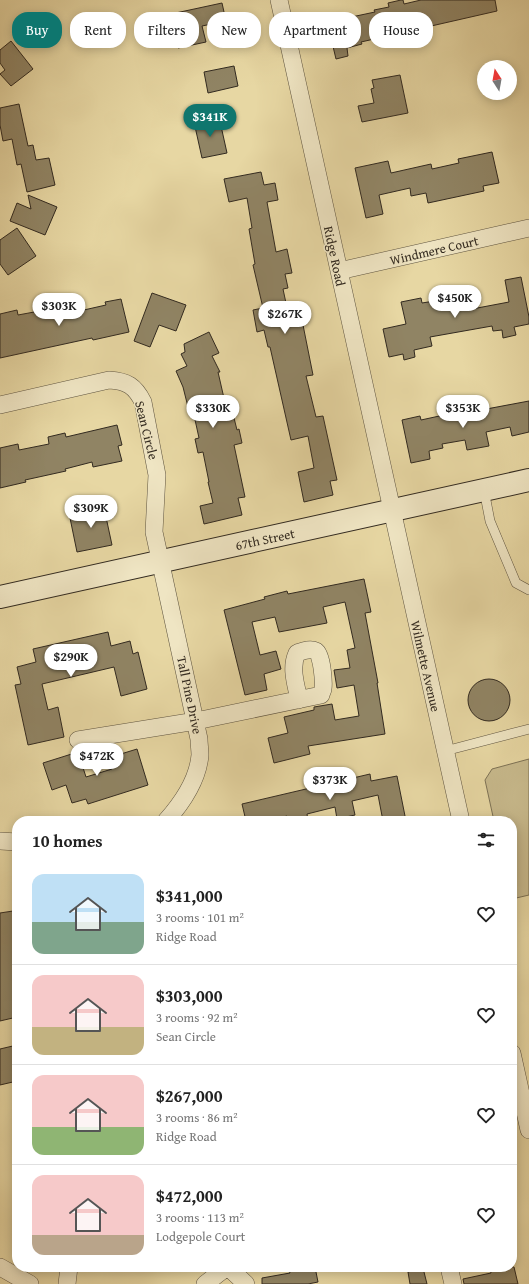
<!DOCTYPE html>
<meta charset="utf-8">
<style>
body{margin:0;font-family:"Gentium Book Plus",serif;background:#f2f2f2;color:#222;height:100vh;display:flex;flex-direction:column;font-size:15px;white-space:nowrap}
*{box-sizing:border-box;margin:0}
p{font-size:13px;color:#767676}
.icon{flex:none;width:22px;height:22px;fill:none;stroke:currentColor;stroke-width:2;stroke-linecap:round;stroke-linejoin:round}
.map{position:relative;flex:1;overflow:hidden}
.side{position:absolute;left:12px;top:816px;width:505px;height:456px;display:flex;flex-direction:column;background:#fff;border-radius:16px;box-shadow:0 2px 10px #0003}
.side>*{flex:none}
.guide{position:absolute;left:12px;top:12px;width:505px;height:36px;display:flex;gap:8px}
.needle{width:26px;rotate:349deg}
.fabs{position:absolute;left:477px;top:60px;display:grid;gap:8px}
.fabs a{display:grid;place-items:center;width:40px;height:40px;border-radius:50%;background:#fff;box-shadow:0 2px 10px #0003;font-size:20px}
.price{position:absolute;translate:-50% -34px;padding:0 9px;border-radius:14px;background:#fff;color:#222;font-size:13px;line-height:26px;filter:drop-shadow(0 1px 2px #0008)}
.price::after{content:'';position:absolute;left:50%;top:24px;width:12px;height:9px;margin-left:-6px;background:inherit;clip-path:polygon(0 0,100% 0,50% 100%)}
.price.on{background:#0f766e;color:#fff}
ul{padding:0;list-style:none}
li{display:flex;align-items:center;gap:12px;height:100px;padding:0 20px}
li+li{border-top:1px solid #e0e0e0}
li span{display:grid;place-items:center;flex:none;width:112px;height:80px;border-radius:12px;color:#555}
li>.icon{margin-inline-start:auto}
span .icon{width:48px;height:48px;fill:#fffc;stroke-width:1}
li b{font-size:17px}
h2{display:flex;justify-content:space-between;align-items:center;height:48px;padding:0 20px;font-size:17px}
.tag{padding:0 14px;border-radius:16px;background:#fff;box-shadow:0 2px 10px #0003;font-size:14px;line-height:36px}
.tag.on{background:#0f766e;color:#fff}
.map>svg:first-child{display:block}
.park{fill:#c8ba8d;stroke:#7d7256}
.building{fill:#908464;stroke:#322a20}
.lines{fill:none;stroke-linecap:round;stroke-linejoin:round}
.lane-casing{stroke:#5f5541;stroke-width:10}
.street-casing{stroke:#5f5541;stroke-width:18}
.secondary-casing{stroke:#322a20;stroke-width:24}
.lane{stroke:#efe5c3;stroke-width:9}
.street{stroke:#efe5c3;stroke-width:17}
.secondary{stroke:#efe5c3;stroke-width:22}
.labels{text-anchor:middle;stroke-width:3;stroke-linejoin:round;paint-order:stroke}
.street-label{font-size:13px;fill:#322a20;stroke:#efe5c3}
</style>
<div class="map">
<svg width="529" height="1284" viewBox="0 0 529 1284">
<rect width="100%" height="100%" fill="#e7d7a3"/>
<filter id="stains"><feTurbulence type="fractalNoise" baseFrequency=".005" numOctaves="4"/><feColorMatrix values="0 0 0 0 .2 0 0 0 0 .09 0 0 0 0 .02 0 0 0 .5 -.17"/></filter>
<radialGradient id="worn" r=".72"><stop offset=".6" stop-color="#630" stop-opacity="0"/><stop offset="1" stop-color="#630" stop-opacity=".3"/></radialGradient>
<path class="park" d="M529 759V895L512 899V821H494L485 780 492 769Z"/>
<path class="building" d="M401 0H403L404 4 421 0H495L497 11 361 42 362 44 347 48 348 56 336 59 326 17 341 14 342 19 375 12 374 10 389 7 388 3Z
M222 3 226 21 202 26 206 42 178 48 171 14Z
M11 41 33 69 11 86 0 74 5 70 0 63V50Z
M234 66 238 86 208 93 204 72Z
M400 75 408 113 362 122 358 106 374 103 371 89 374 88 372 80Z
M19 104 28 146 33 145 36 160 49 158 55 185 27 192 21 164 17 165 12 139 3 141 0 125V108Z
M219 117 227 153 202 158 194 122Z
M492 152 499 183 483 186 484 191 428 203 426 193 411 196 410 188 379 195 383 214 366 218 355 168 388 161 391 173 431 164 432 169 459 163 458 159Z
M261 172 264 185 275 183 278 200 267 202 276 252 287 249 292 273 285 274 288 288 283 289 290 322 302 320 313 375 306 376 316 417 323 416 337 480 330 481 333 495 304 502 298 472 314 468 308 436 291 440 270 347H268L264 330 257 332 253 310 263 308 253 265 255 264 249 229 252 228 247 198 229 202 224 179Z
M28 195 57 207 45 235 10 221 17 203 31 209Z
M17 228 36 256 8 275 0 264V240Z
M521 277 529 317V324L514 327 516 335 503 338 502 330 493 331 492 326 430 337 432 346 414 350 415 357 404 360 403 354 389 357 383 329 406 324 401 302 421 298 422 303 453 298 452 291 468 288 472 309 509 302 505 280Z
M152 293 186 305 176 331 159 325 150 347 134 341Z
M72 297 75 312 106 305 105 302 121 299 129 332 93 340 92 338 0 358V314L17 310 18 315 61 307 59 300Z
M209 332 219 353 212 356 220 372H218L226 407 231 406 237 430 239 429 242 443 234 445 245 497 238 498 242 515 204 524 200 506 213 503 208 482H209L203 452 198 453 195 439 199 438 192 406 188 407 183 387 176 371 187 366 181 354 185 352 184 344Z
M529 401V432L512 436 510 427 486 432 489 446 467 450 465 440 442 444 443 448 429 451 430 459 411 463 402 420 420 416 421 420 444 415V417Z
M117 425 122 445 118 446 122 461 93 467 92 462 65 469 66 471 25 480 26 482 0 488V448L18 444 19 450 49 444 48 437 65 433 66 437Z
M103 503 112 545 77 552 70 518 87 515 85 507Z
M364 579 371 612 365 613 378 683H377L385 734 308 746 310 754 274 763 268 738 288 733 284 717 314 710V707L332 704 335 720 359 716 354 685 337 688 334 670 350 668 347 650 355 648 345 602 323 607 327 623 279 632 275 617 252 622 260 655 276 651 281 669 264 674 267 690 245 695 224 610 265 599 264 597 287 591 288 594Z
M108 632 111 646 130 641 133 654 138 652 147 689 121 696 114 667 42 684 48 710 58 707 64 737 28 745 15 685 21 684 17 667 36 662 33 649Z
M468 700a21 21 0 1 1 42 0a21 21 0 1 1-42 0Z
M137 749 148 785 88 804 86 799 72 803 66 785 52 790 43 763 78 752 86 777 112 769 108 758Z
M370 774 371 781 397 776 406 821H383L378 795 352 801 355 815 337 819 335 807 307 814 308 821H288L287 816 267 821H246L242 804Z
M13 911 17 934V1017L0 1021V913Z
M17 1045V1081L0 1085V1049Z
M288 1267H315L318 1282 308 1284H262V1278L290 1273Z
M490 1267H514L518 1284H464L463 1279 491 1273Z
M423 1268 427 1284H410L408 1272Z"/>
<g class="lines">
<defs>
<path id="lane" d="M484 490 490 521 516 583 529 590
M445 751 529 729"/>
<path id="street" d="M279 0 461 821
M339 271 529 228
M0 405 109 380C127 381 135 386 143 402L157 475 154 532 199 739C199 744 200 750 200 755 198 779 182 803 166 821
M78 740 196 721 321 695C321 693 323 691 323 689 324 682 322 655 316 651 310 648 303 651 297 653 290 668 296 684 299 700
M0 841 17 842
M512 1053 529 1130
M0 1267 30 1284
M228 1267 246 1284
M449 1267 453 1284
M67 1284 69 1267
M205 1284 227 1267"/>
<path id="secondary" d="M0 597 529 480"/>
</defs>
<use href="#lane" class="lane-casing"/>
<use href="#street" class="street-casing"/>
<use href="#secondary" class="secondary-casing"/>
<use href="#lane" class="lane"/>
<use href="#street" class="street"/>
<use href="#secondary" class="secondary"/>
</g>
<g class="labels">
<g class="street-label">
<text transform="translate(434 250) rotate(-13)" y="5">Windmere Court</text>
<text transform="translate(335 256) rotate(78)" y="5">Ridge Road</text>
<text transform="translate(147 430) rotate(76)" y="5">Sean Circle</text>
<text transform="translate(265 539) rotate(-12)" y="5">67th Street</text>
<text transform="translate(426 666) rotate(77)" y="5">Wilmette Avenue</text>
<text transform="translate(190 695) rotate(78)" y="5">Tall Pine Drive</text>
</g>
</g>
<rect width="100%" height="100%" filter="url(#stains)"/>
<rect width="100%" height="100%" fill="url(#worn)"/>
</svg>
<div class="fabs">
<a><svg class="needle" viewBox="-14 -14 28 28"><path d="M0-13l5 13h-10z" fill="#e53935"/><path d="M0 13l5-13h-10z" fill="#767676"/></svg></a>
</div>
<b class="price on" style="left:210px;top:138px">$341K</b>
<b class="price" style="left:455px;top:319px">$450K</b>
<b class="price" style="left:59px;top:327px">$303K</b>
<b class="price" style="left:285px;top:335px">$267K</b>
<b class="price" style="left:213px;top:429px">$330K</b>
<b class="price" style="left:463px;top:429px">$353K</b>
<b class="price" style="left:91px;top:529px">$309K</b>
<b class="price" style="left:71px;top:678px">$290K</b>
<b class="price" style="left:97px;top:777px">$472K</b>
<b class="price" style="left:330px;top:801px">$373K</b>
<div class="guide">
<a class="tag on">Buy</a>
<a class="tag">Rent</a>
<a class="tag">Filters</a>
<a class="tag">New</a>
<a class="tag">Apartment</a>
<a class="tag">House</a>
</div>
<section class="side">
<h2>10 homes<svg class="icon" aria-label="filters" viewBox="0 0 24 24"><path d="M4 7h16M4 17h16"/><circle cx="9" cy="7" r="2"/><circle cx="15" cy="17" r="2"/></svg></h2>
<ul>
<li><span style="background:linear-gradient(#bfe0f5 60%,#7fa58c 0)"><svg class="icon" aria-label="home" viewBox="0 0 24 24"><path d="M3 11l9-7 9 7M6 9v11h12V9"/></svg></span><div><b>$341,000</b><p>3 rooms · 101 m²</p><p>Ridge Road</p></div><svg class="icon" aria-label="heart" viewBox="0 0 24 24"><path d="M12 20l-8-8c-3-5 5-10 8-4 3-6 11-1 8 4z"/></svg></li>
<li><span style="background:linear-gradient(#f6c9c9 65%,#c2b280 0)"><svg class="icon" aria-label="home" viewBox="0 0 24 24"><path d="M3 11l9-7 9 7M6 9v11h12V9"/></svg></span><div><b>$303,000</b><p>3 rooms · 92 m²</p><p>Sean Circle</p></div><svg class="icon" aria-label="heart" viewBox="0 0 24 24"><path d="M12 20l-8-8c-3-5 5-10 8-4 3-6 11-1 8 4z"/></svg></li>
<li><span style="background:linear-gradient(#f6c9c9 65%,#8fb573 0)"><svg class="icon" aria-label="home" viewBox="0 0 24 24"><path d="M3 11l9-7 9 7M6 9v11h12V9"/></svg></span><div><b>$267,000</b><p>3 rooms · 86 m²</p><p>Ridge Road</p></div><svg class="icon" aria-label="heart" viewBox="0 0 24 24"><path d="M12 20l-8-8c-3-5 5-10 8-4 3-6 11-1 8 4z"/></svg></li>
<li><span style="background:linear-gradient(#f6c9c9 75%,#b9a48a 0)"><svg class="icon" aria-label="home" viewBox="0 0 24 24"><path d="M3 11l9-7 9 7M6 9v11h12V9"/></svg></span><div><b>$472,000</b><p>3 rooms · 113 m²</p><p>Lodgepole Court</p></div><svg class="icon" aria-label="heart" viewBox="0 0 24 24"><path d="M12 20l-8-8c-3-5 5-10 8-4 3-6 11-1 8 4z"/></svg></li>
</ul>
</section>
</div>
